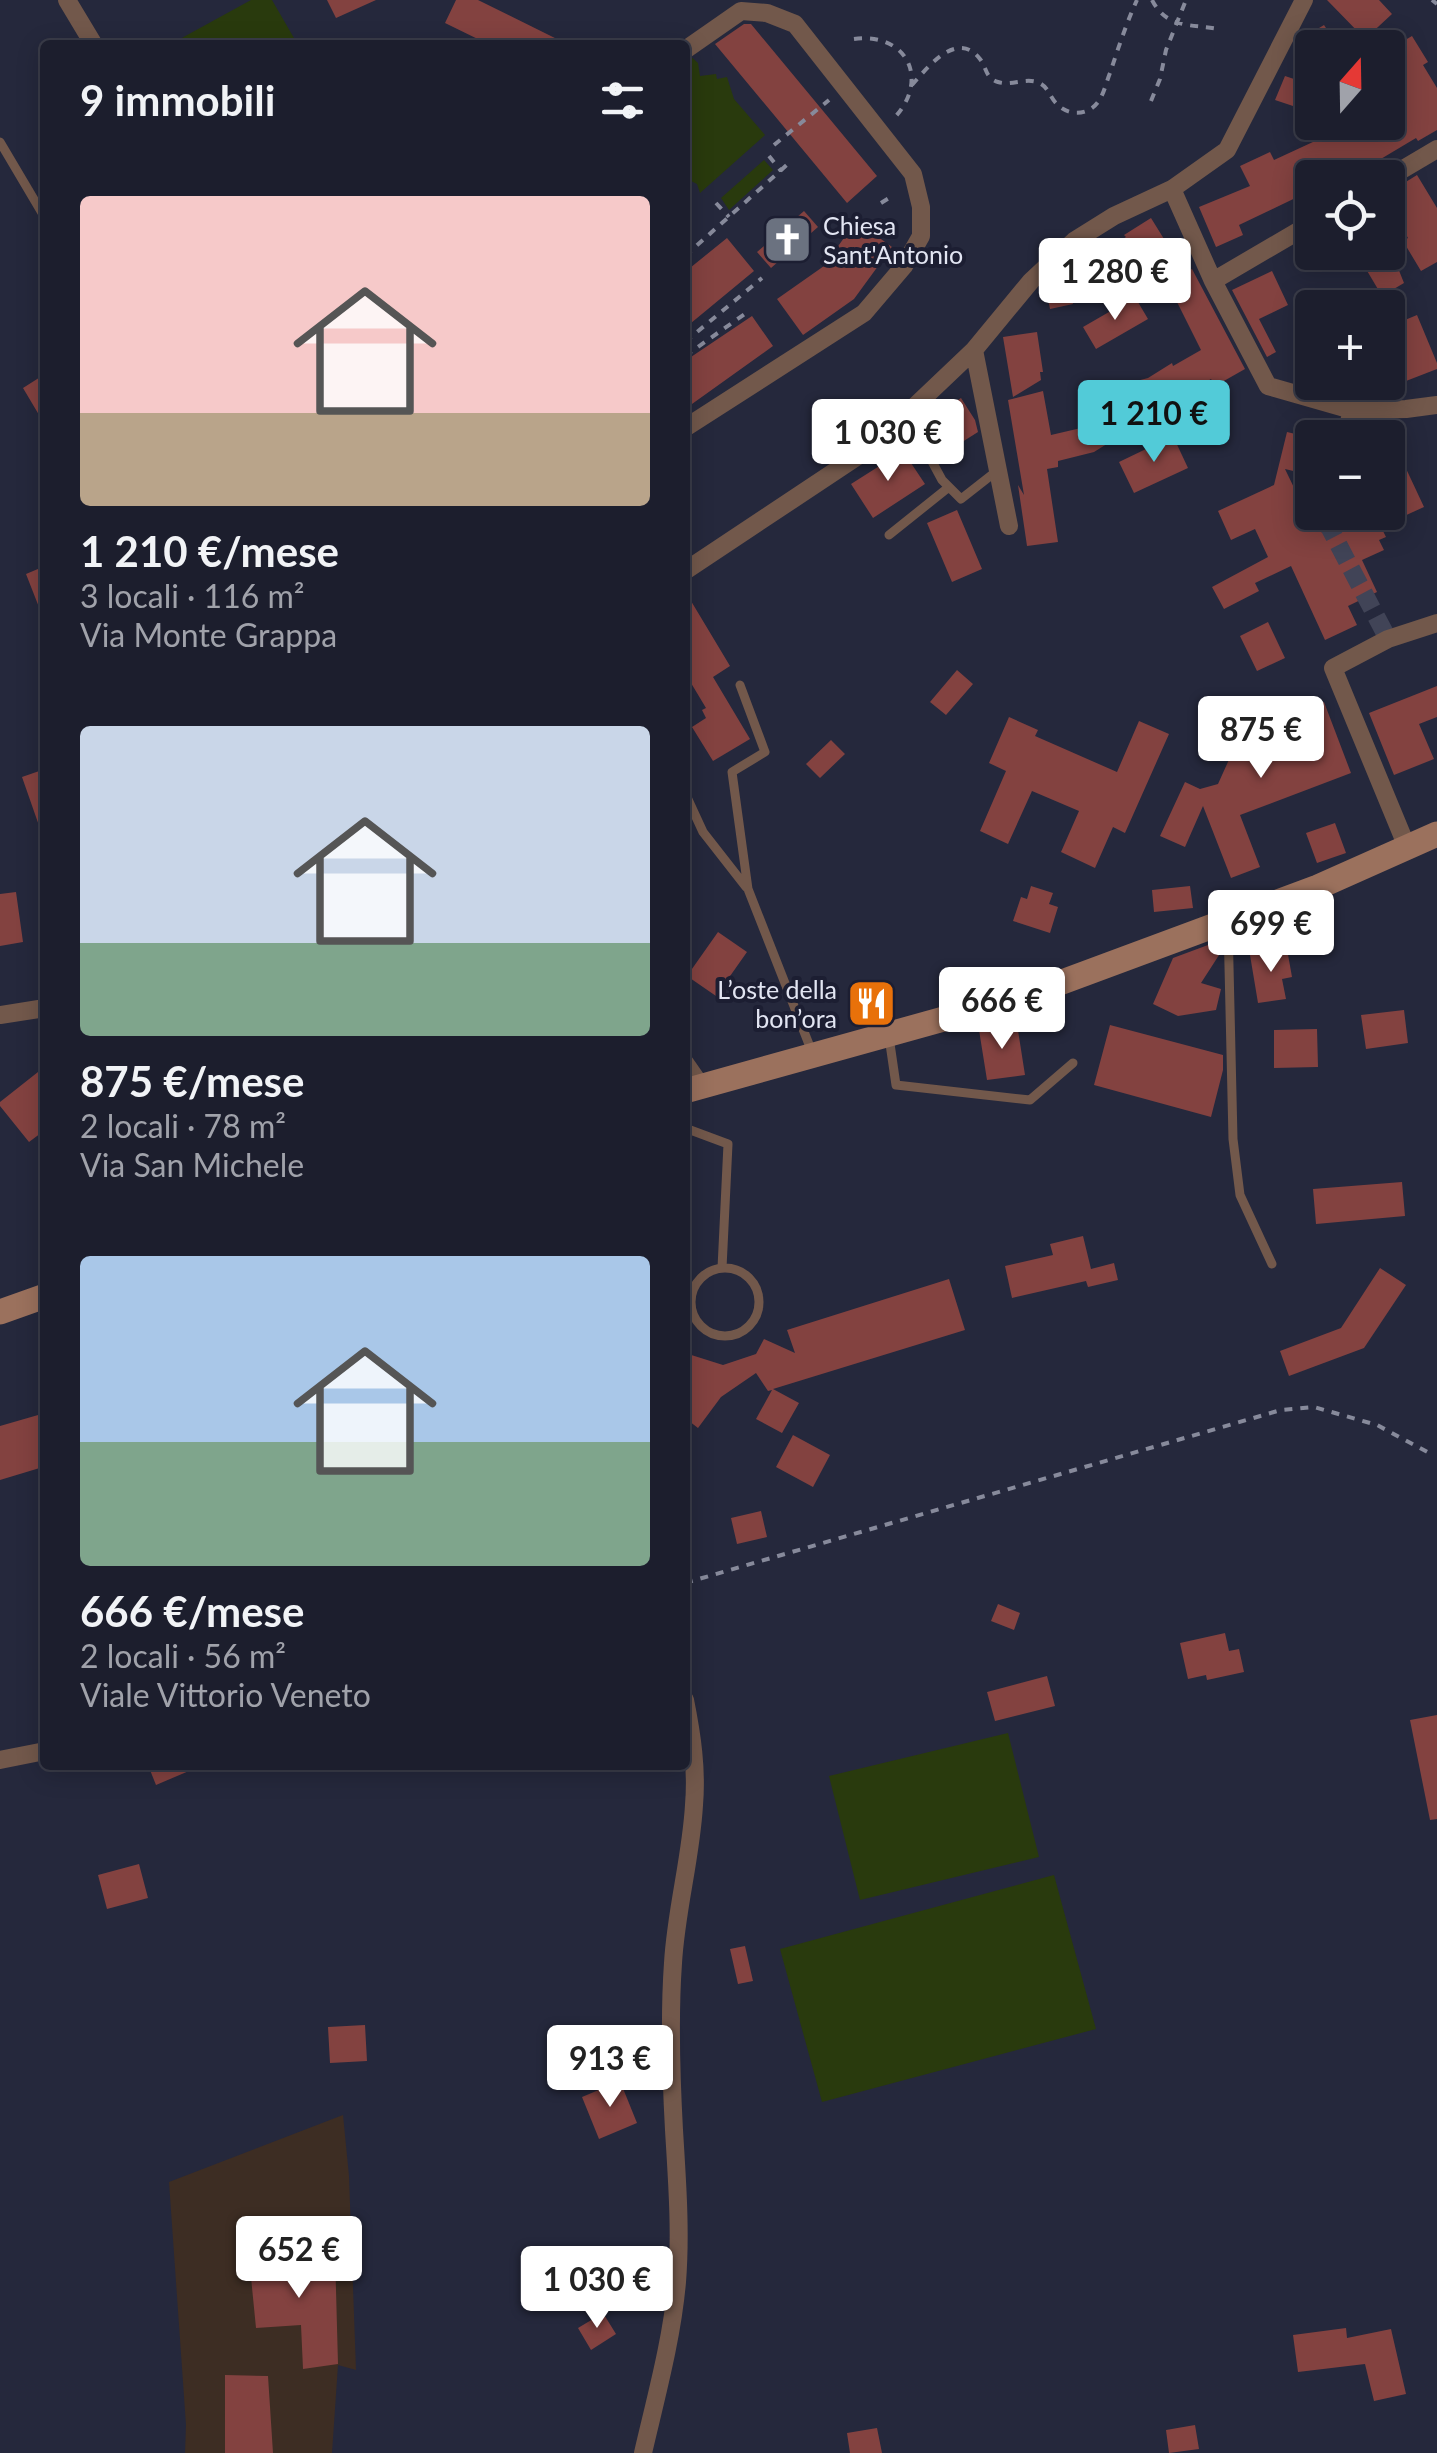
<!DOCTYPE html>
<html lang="it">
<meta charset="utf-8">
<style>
body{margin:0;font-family:Lato,sans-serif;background:#252735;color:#f1f3f6;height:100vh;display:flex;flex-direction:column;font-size:38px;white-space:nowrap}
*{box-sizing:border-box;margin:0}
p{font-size:32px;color:#a0a2aa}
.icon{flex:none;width:55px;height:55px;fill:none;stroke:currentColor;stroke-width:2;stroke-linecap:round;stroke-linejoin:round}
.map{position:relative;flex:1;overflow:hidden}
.sheet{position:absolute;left:40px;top:40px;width:650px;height:1730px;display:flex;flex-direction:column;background:#1c1e2d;border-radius:10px;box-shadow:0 5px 25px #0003,0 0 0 2px #3a3c49}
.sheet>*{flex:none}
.needle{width:65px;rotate:20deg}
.buttons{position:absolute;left:1295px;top:30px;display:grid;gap:20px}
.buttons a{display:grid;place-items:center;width:110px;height:110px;border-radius:10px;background:#1c1e2d;box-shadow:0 5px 25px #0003,0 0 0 2px #3a3c49;font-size:50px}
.price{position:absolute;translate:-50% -85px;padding:0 22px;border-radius:10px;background:#fff;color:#222;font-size:32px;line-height:65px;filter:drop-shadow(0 2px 5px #0008)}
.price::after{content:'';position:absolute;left:50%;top:60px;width:30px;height:22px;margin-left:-15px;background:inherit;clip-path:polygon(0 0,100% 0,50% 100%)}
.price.on{background:#52cbd8;color:#111}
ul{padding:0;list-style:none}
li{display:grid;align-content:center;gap:20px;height:530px;padding:0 40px}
li span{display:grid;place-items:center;height:310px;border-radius:10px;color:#555}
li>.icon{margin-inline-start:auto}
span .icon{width:180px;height:180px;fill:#fffc;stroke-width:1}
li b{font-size:42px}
h2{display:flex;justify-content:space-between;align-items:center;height:120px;padding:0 40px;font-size:42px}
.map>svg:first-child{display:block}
.industrial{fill:#3d2d23}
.green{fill:#293a0d}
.building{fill:#834240}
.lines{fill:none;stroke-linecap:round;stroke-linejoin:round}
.street-tunnel{stroke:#414457;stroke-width:18;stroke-dasharray:18 9;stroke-linecap:butt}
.path{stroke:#878a9b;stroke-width:4;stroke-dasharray:8 8;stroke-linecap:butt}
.lane{stroke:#72584b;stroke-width:9}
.street{stroke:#72584b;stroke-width:18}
.secondary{stroke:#9b715d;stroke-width:25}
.labels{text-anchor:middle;stroke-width:8;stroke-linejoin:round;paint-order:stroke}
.poi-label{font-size:25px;fill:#e2e5f2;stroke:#1c1e32;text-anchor:start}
</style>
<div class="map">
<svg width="1437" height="2453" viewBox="0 0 1437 2453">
<rect width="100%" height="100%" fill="#25283c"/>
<path class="industrial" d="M343 2115 349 2176 356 2370 338 2365 332 2453H185L186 2425 169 2182Z"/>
<path class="green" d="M251 0H272L298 45H169Z
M687 53 698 63 700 76 716 74 717 79 727 77 734 99 765 135 700 193 697 184 685 178V55Z
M764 160 773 170 729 210 721 198Z
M1008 1733 1039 1857 860 1900 829 1776Z
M1054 1875 1096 2029 822 2102 780 1949Z"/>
<path class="building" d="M327 0H376L336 18Z
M456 0H478L569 45H490L445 23Z
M1327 0H1379L1392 14 1365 39Z
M744 24H751L877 176 847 203 715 44Z
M1324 25 1339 48H1294L1296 42Z
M1412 36 1428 62 1423 65 1437 88V130L1418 141 1416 138 1364 169 1340 178H1312V190L1239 225 1243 235 1216 247 1199 207 1250 186 1240 166 1270 152 1274 160 1341 129 1337 122H1406L1388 92V50Z
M1285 76 1303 82 1293 106 1275 100Z
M1417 175 1437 208V262L1421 271 1403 241 1408 238 1388 204V193Z
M804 211 818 227 771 268 757 252Z
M1151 218 1164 239 1152 246 1160 258 1125 279 1132 291 1109 296 1088 260 1126 237 1124 235Z
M856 221 892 247 854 299 803 335 777 299 824 266Z
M727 238 754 271 685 328V272Z
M1390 248 1404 283 1382 296 1363 264 1382 252H1388Z
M1308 252H1355L1316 270Z
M1192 269 1245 369 1215 386 1211 379 1144 421 1107 431 1110 442 1094 452 1058 461V467L1047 469 1058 542 1027 546 1018 485 1024 495 1008 400 1043 391 1051 435 1081 428 1079 418 1095 413 1090 393 1148 378 1172 363 1173 366 1201 350 1167 282Z
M1272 271 1288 305 1259 319 1276 352 1267 357 1232 290Z
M1067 278 1073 304 1050 309 1045 285 1049 281Z
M1135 297 1148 319 1096 349 1083 327Z
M1417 315 1437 363V369L1406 381 1388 335V327Z
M752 316 773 346 685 409V361Z
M1037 332 1043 372H1040L1041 380 1013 397 1003 337Z
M45 374V425L23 388Z
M961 398 975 420 978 432 959 444 938 413Z
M1287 432 1308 437 1306 448 1312 449 1310 475 1285 469 1313 527 1315 526 1318 531 1324 533 1334 530 1340 515 1345 512 1388 514V466L1402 460 1424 507 1391 522 1393 526 1383 531 1386 537 1379 540 1384 550 1362 560 1377 592 1348 606 1357 625 1325 640 1291 566 1255 583 1259 591 1224 609 1212 587 1268 557 1255 529 1231 540 1218 511 1274 485Z
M1173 436 1188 468 1134 493 1119 462Z
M903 451 925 484 873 518 851 484Z
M957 510 982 569 952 582 927 523Z
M45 566V620H44L26 574Z
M685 591 730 666 713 677 750 739 713 761 692 727 706 718 702 710 706 708 685 673Z
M1268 622 1285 658 1257 671 1240 636Z
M957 670 973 684 946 715 930 702Z
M1437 686V717L1419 724 1434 759 1394 775 1369 713Z
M1324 702 1351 773 1240 815 1260 867 1231 878 1203 806 1185 847 1160 836 1185 782 1200 789 1218 784 1241 733Z
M1009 717 1038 730 1035 736 1117 772 1139 721 1169 734 1125 833 1113 827 1095 868 1061 852 1079 811 1032 791 1008 844 980 831 1006 771 989 763Z
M831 740 845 754 820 778 806 764Z
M45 769V836L43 837 22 777Z
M1335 823 1346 853 1317 863 1306 833Z
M1031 886 1053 893 1049 904 1058 907 1050 933 1013 921 1021 897 1027 899Z
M1190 886 1193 908 1154 912 1152 890Z
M16 892 23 942 0 946V894Z
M718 932 747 952 716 996 687 976Z
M1208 945 1221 952 1201 983 1221 989 1216 1010 1178 1016 1153 1004 1173 958Z
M1287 949 1292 977 1282 979 1286 999 1258 1003 1250 955Z
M1404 1010 1408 1043 1366 1049 1361 1015Z
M1017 1024 1025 1075 987 1080 979 1030Z
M1110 1025 1223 1055V1070L1211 1117 1094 1085Z
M1317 1029 1318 1067 1274 1068V1030Z
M38 1072 45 1080V1130L29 1142 0 1106V1102Z
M1402 1182 1405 1216 1316 1224 1313 1189Z
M1083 1236 1091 1269 1114 1263 1118 1280 1088 1287 1086 1281 1012 1298 1005 1266 1053 1255 1050 1244Z
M1380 1268 1406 1285 1364 1348 1289 1376 1280 1351 1341 1328Z
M949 1279 965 1330 773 1389 799 1403 782 1433 756 1419 772 1390 768 1391 756 1373 721 1397 698 1428 685 1418V1353L723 1365 756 1354 764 1339 795 1353 787 1330Z
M45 1413V1446L38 1448 43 1467 0 1480V1426Z
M793 1435 830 1455 813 1487 776 1467Z
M761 1511 767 1537 737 1544 731 1518Z
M998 1604 1020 1613 1014 1630 991 1621Z
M1225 1633 1229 1651 1239 1649 1244 1672 1207 1680 1206 1675 1188 1679 1180 1643Z
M1047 1676 1055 1706 995 1721 987 1692Z
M1437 1715V1819L1430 1820 1410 1720Z
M148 1765H203L156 1785Z
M139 1864 148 1898 107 1909 98 1875Z
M745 1946 753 1981 738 1984 730 1949Z
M365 2025 367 2061 330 2063 328 2027Z
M620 2081 637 2123 599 2139 582 2097Z
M335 2253 338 2364 303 2369 301 2325 256 2328 249 2257Z
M603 2313 616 2334 591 2350 578 2328Z
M1346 2328 1347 2338 1391 2329 1406 2394 1374 2401 1365 2364 1298 2372 1293 2335Z
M225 2375 268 2376 273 2453H225Z
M1195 2425 1199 2449 1169 2453 1166 2430Z
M877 2428 882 2453H850L847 2433Z"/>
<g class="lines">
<path class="street-tunnel" d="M1326 521 1388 639"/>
<path class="path" d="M1152 0C1167 29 1191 24 1219 29
M1432 0 1437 4
M854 39C905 32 930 77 896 116
M912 85C927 68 957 29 980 59 987 68 985 78 998 82 1011 86 1024 78 1037 82 1049 86 1049 97 1057 104 1068 116 1088 116 1098 102 1104 94 1106 83 1110 73 1118 49 1126 24 1137 0
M1151 101 1160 79 1166 50 1186 0
M774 145 829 100
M769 156 781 171
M716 203 729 217
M881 203 894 195
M685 256 789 163
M685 342 762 278
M685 356 749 311
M685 1583 1281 1410 1314 1407 1377 1425 1433 1455"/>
<path class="lane" d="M0 142 45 218
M907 415 942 480 961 499 998 470
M889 535 949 487
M740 685 765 752 732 772 748 889 812 1052
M685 793 703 832 746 887
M1228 923 1233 1139 1240 1195 1272 1264
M889 1037 896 1085 1030 1100 1073 1063
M685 1128 728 1144 722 1268
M691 1302a34 34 0 1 1 68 0a34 34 0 1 1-68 0Z"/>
<path class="street" d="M67 0 94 45
M685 50 741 11 767 13 795 24 913 174 921 207V236L904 266 864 313 685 428
M1388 178 1437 149
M1172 189 1213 281 1268 386 1352 410 1406 409 1437 405
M1213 281 1312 223
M974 350 1009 526
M1345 438 1352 410
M1326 521 1328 512
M685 571 873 446 974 350 1031 281 1074 241 1114 216 1172 189 1227 150 1304 0
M1407 847 1333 668 1388 639 1437 623
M0 1015 45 1008
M685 1063 701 1086
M0 1760 45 1751
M643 2453C656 2397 672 2339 677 2282 681 2231 677 2180 674 2130 671 2075 669 2019 673 1963 676 1910 691 1858 694 1805 697 1769 692 1735 685 1700"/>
<path class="secondary" d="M685 1091 1019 998 1318 887 1437 834
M0 1312 45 1296"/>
</g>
<defs>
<symbol id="church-square" viewBox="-11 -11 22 22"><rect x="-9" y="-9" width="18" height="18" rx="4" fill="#6b7280" stroke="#1c1e32"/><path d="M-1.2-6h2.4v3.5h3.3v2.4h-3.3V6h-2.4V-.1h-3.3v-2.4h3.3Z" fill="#fff"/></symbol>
<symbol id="restaurant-square" viewBox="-11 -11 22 22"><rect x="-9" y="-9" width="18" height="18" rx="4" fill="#e8710a" stroke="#1c1e32"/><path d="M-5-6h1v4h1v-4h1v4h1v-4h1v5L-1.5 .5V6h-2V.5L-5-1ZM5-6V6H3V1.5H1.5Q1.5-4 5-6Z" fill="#fff"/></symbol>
</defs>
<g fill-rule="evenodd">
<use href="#church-square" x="760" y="212" width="55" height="55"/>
<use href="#restaurant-square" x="844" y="976" width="55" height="55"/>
</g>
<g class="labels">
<g class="poi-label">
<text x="823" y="235">Chiesa<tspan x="823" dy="29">Sant'Antonio</tspan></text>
<text x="837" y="999" text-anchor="end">L’oste della<tspan x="837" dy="29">bon’ora</tspan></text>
</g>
</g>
</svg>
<div class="buttons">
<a><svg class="needle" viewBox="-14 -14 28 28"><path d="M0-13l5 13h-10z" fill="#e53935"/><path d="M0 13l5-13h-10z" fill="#a0a2aa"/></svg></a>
<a><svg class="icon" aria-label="locate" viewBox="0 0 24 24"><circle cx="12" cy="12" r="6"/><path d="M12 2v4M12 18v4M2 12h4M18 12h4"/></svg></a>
<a>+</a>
<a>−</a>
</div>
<b class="price" style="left:1115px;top:323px">1 280 €</b>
<b class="price on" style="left:1154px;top:465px">1 210 €</b>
<b class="price" style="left:888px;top:484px">1 030 €</b>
<b class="price" style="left:1261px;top:781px">875 €</b>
<b class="price" style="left:1271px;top:975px">699 €</b>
<b class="price" style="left:1002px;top:1052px">666 €</b>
<b class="price" style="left:610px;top:2110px">913 €</b>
<b class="price" style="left:299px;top:2301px">652 €</b>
<b class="price" style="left:597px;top:2331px">1 030 €</b>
<section class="sheet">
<h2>9 immobili<svg class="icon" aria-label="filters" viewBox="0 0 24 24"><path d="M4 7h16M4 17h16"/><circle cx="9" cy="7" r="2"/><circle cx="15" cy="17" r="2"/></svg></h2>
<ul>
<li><span style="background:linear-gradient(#f6c9c9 70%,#b9a48a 0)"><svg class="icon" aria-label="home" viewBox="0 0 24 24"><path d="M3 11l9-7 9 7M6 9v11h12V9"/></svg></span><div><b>1 210 €/mese</b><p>3 locali · 116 m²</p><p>Via Monte Grappa</p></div></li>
<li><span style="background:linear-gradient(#c9d6e8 70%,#7fa58c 0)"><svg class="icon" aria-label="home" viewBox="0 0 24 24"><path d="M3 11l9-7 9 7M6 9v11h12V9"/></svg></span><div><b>875 €/mese</b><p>2 locali · 78 m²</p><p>Via San Michele</p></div></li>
<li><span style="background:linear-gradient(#a9c7e8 60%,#7fa58c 0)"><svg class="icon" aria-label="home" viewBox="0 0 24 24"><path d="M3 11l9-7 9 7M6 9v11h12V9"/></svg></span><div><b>666 €/mese</b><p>2 locali · 56 m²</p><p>Viale Vittorio Veneto</p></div></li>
</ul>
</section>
</div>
